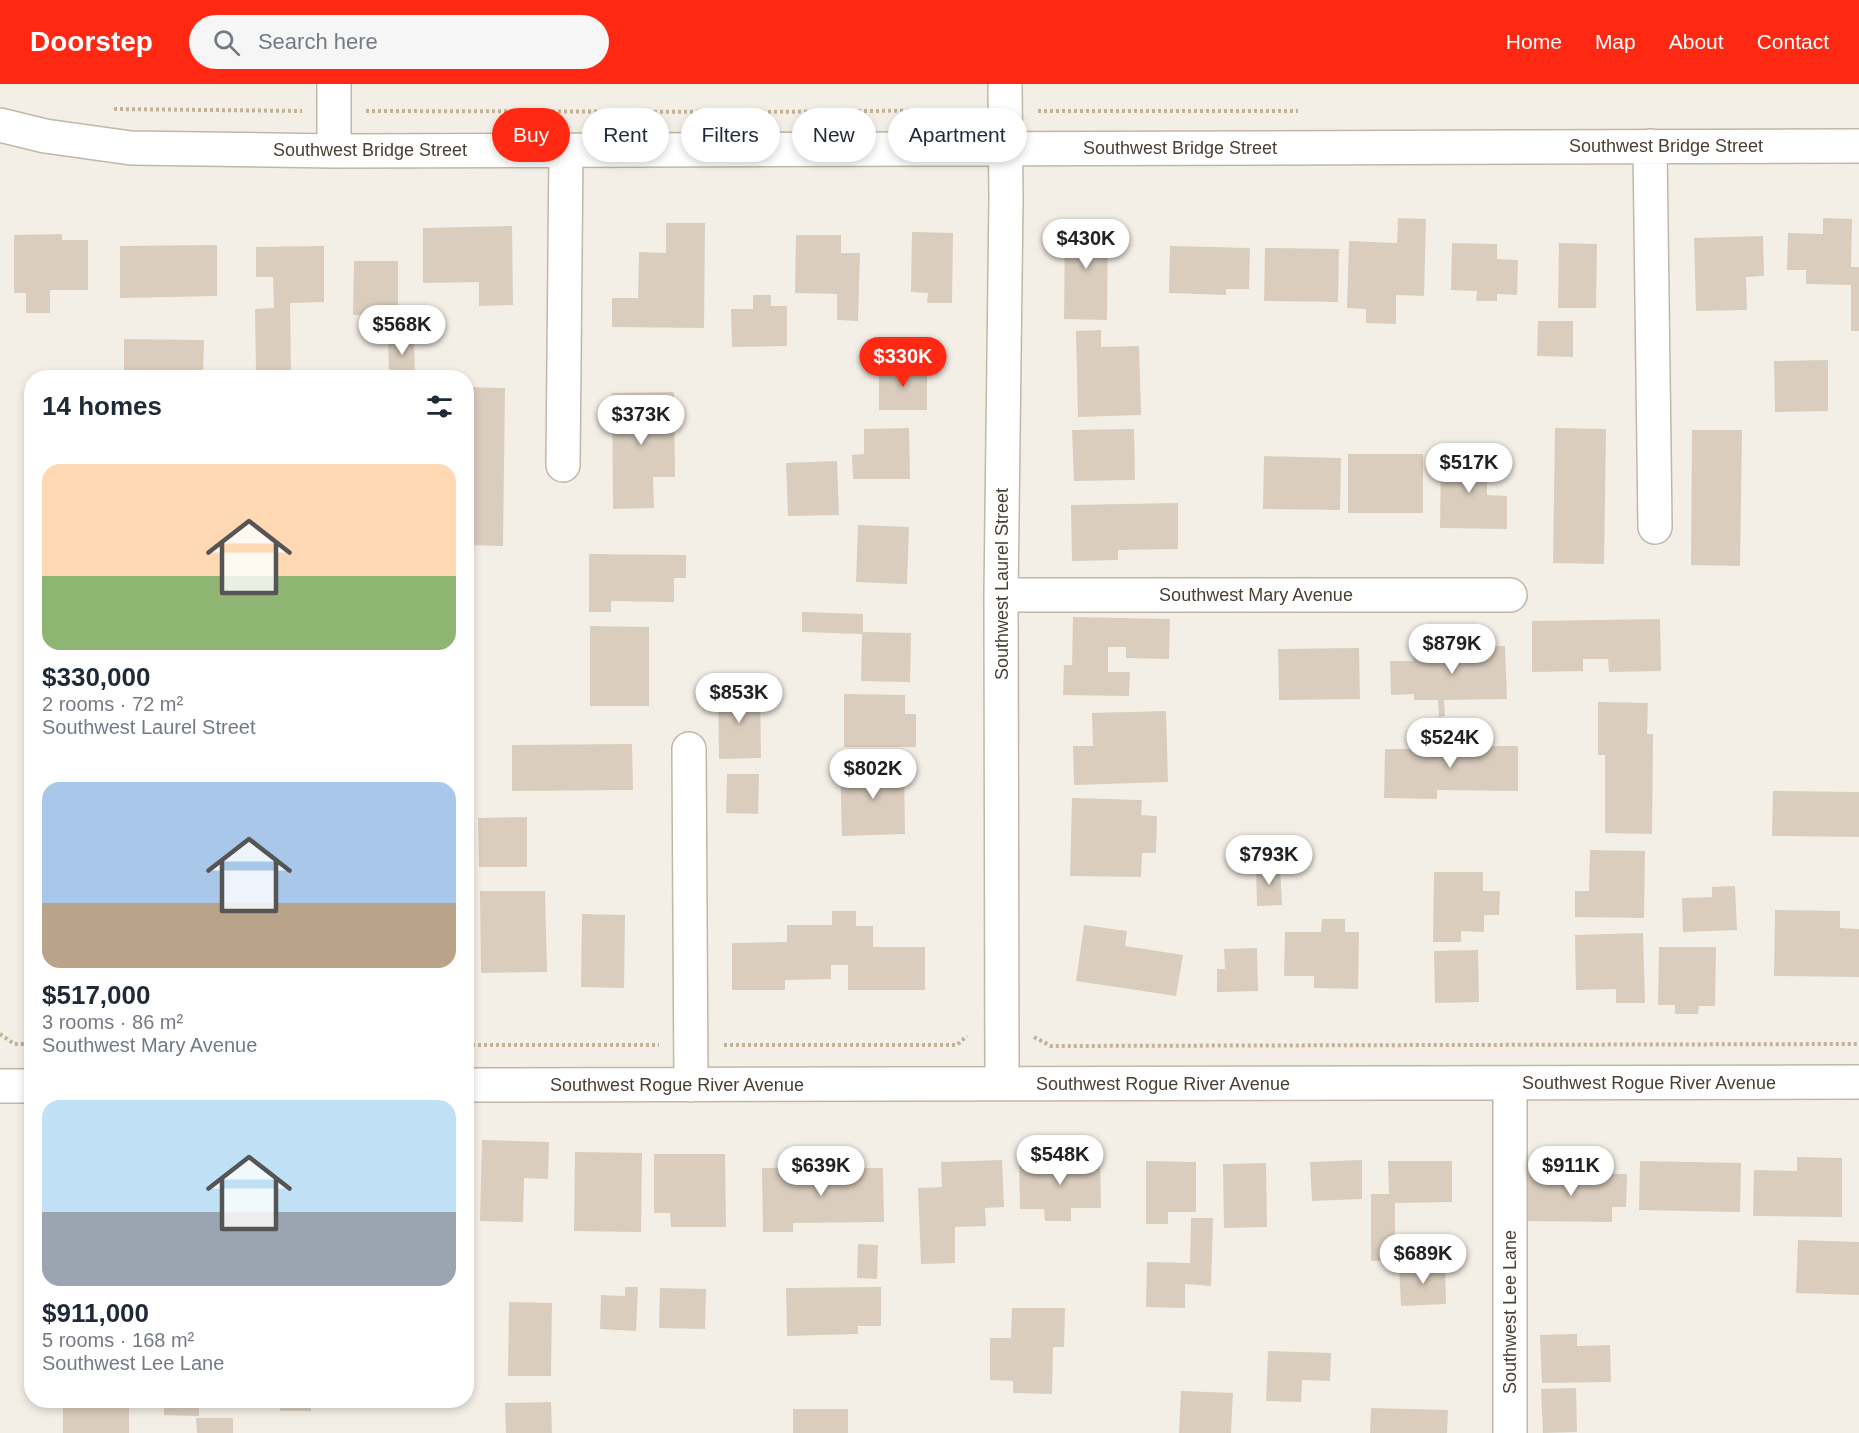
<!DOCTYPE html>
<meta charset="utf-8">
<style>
body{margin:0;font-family:Helvetica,sans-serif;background:#f6f6f7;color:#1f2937;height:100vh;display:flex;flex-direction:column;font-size:22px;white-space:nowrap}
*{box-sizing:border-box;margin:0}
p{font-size:20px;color:#747a83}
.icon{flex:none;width:33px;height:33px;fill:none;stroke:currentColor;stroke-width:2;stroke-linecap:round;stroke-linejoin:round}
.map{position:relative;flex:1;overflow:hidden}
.side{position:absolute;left:24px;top:286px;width:450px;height:1038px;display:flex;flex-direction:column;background:#fff;border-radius:24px;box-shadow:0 3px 9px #0003}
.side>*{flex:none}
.guide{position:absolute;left:492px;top:24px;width:570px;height:54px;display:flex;gap:12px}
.price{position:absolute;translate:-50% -51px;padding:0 14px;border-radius:21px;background:#fff;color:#222;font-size:20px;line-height:39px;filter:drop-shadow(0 2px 3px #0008)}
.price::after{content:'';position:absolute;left:50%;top:36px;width:18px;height:14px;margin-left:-9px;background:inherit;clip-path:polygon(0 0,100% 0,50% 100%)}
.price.selected{background:#ff2913;color:#fff}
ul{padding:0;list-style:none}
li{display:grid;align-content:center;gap:12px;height:318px;padding:0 18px}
li span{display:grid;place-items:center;height:186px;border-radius:18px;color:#555}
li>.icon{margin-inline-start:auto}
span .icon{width:108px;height:108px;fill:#fffc;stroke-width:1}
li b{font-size:26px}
h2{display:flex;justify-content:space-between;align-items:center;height:72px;padding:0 18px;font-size:26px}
.pill{padding:0 21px;border-radius:27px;background:#fff;box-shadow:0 3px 9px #0003;font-size:21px;line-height:54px}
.pill.selected{background:#ff2913;color:#fff}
header{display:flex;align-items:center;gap:36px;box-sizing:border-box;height:84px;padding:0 30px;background:#ff2913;color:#fff}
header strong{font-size:28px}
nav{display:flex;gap:33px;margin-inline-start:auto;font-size:21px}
.search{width:420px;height:54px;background:#f6f6f7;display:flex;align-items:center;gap:15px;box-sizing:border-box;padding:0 21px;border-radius:33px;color:#747a83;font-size:22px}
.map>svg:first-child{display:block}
.building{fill:#dacdbe}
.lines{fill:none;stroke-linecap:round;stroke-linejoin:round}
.minor-casing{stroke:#c1b7a8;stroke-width:36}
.path{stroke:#c3b298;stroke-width:4;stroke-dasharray:3 3;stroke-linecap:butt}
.minor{stroke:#fff;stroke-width:33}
.labels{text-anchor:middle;stroke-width:4.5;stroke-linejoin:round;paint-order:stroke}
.street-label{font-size:18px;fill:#483f35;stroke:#fff}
</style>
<header>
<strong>Doorstep</strong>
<div class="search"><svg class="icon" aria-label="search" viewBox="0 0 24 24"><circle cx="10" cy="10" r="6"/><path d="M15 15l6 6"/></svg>Search here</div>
<nav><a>Home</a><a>Map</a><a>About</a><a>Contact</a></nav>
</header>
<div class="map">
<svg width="1859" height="1349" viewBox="0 0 1859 1349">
<rect width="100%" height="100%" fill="#f4efe6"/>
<path class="building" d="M1398 134 1426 135 1424 212 1396 211V240L1366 239V225L1347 224 1349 157 1397 159Z
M1823 134 1852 135 1851 183H1859V247H1851V201L1806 200V186H1787L1788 149 1823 150Z
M1065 135 1108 136 1107 236 1064 235Z
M666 139H705L704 244 612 243V214H638L639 168 666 169Z
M512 142 513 221 479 222V198L423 199V144Z
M912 148 953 149 952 219H927L928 209 911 208Z
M62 150V156H88V206H50V229H26V209H14V151Z
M796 151H841V169H860L858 237 837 236V210L795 209Z
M1763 152 1764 192 1746 193 1747 226 1696 227 1694 154Z
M1452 159 1497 160V175L1518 176 1517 211 1497 210V217H1476L1477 207 1451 206Z
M1559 159 1597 160 1596 224H1558Z
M217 161V212L120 214V162Z
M324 162V218L290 219 291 290H256L255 225 274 224 273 193H256V163Z
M1170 162 1250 164 1249 205H1226V211L1169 209Z
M1265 164 1339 165 1338 218 1264 217Z
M354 177H398V232L353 231Z
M753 211H771V222H787V262L732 263 731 225H753Z
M1538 237H1573V273L1537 272Z
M1101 246V263L1139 262 1141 331 1078 333 1076 247Z
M388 252H414L415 292H389Z
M124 255 204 256 203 294H124Z
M1828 276V327L1775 328 1774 277Z
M879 281H927V326H879Z
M466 303 505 304 503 462 466 461Z
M674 308 675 393H653L654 424 613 425 612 309Z
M909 344 910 395H853L852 371 864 370V345Z
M1555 344 1606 345 1604 480 1553 479Z
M1134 345 1135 396 1074 397 1072 346Z
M1692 346H1742L1740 482 1691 481Z
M1441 369H1487V411L1507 412V445L1440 444Z
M1348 370H1423V429H1348Z
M1264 372 1341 374 1340 426 1263 425Z
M837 377 839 431 788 432 786 379Z
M1178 419V465L1118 466V476L1072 477 1071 421Z
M858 441 909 443 907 500 856 498Z
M589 470 686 471V494H674V518L611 517V528H589Z
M802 528 863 530V548L911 549 910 598 861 597 862 550 802 548Z
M1073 533 1170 535 1169 575 1126 574V563H1108V588H1130L1129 612 1063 611 1064 581H1072Z
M1660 535 1661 587 1609 588 1608 575H1583V587L1532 588V537Z
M590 542 649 543V622H590Z
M1505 562 1507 615 1444 616 1445 632 1439 633 1438 616H1414V610L1391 611 1390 577H1413V565Z
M1359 564 1360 615 1279 616 1278 565Z
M718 606H760L761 674 719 675Z
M844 610 905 611V630H916V663H844Z
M1598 618 1648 619 1647 650H1653L1652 750 1605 749V671H1598Z
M1166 627 1168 698 1074 701 1073 662H1093L1092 629Z
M1465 651H1485V662H1518V707L1437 706V715L1384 714 1385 665H1417V658H1465Z
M632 660 633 706 512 707V661Z
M904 681 905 750 842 752 840 682Z
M727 690H759L758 730 726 729Z
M1773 707 1859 708V753L1772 752Z
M1072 714 1142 716 1141 731 1157 732 1156 769H1142L1141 793 1070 792Z
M527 733V783H479L478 734Z
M1590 766 1645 767 1644 834 1575 833V807H1589Z
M1280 782 1282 821 1257 822 1256 783Z
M1434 788H1483V807H1500L1499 831H1484V848L1461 847V858H1433Z
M1735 802 1737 846 1683 848 1682 814 1712 813V803Z
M480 807H545L547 888 481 889Z
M1775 826 1840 827V844L1859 845V893L1774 892Z
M832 827H856V842H873V863H925V906H848V881H831V895L785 896V906H732V859L787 858V841H832Z
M582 830 625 831 624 904 581 903Z
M1322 835H1345V848H1359L1358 905 1314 904V892H1284L1285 848H1321Z
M1084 841 1127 847 1125 862 1183 871 1176 912 1076 897Z
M1643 849 1645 919H1616V905L1576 906 1575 851Z
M1659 863H1716L1715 922H1699L1698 930H1675V921H1658Z
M1257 864 1258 907 1217 908V885H1225L1224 865Z
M1478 866 1479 918 1435 919 1434 867Z
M482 1056 549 1058 548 1095 524 1094 523 1138 480 1137Z
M575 1068 642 1069 641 1148 574 1147Z
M654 1070H725L726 1143H671L670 1129H654Z
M1797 1073 1842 1074V1133L1753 1132 1754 1086 1797 1087Z
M1100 1074 1101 1124H1071V1137H1045L1044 1125H1020L1019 1075Z
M1002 1076 1004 1123 985 1124 986 1142 955 1143V1179L921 1180 918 1104 942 1103 941 1078Z
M1362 1076V1115L1312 1117 1310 1078Z
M1146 1077 1196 1078V1128H1168V1140H1146Z
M1388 1077H1452V1118L1395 1119V1153H1403V1176L1371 1177V1110H1389Z
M1640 1077 1741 1079 1740 1128 1639 1126Z
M1266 1079 1267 1143 1224 1144 1223 1080Z
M762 1084H883L884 1138 793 1139V1148H763Z
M1521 1088 1627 1090 1626 1123H1612V1138L1520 1137Z
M1191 1134H1213L1211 1202 1185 1200V1224L1146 1223 1147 1178 1190 1179Z
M1798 1156 1859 1158V1211L1796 1209Z
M858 1160 878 1161 877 1195 857 1194Z
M1445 1180 1446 1220 1401 1222 1399 1182Z
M625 1203H638L636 1247 600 1245 601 1211 625 1212Z
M881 1203V1242H858V1250L787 1252 786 1204Z
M660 1204 706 1205 705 1245 659 1244Z
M509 1218 552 1219 551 1292H508Z
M1012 1224H1065L1064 1263H1053L1052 1310 1013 1309V1297L990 1296V1254H1011Z
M1577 1250V1262L1610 1261 1611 1298 1542 1299 1540 1251Z
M1268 1267 1331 1269 1330 1297 1302 1296 1301 1318 1266 1317Z
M1576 1304 1577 1348 1543 1349 1541 1305Z
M1181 1307 1233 1309 1231 1349H1179Z
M164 1317H199V1332L164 1331Z
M281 1317H311V1327H280Z
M63 1318 129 1319V1349H63Z
M551 1318 552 1349H506L505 1319Z
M1371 1324 1448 1326 1447 1349H1370Z
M793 1325H848V1349H793Z
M196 1334H233V1349H197Z"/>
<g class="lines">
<defs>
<path id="minor" d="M0 41 45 52 131 64 334 67 1859 62
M1650 62 1655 443
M334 67V0
M563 381 566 66
M1001 511H1510
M689 665 691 1001
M1510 999V1349
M1002 1000 1001 511 1006 115 1005 0
M466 1001 1859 998
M0 1002H32"/>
</defs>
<use href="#minor" class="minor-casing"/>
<path class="path" d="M114 25 302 27
M366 27 759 28 974 26
M1038 27H1298
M0 950 14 960H32
M1034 953 1051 962 1859 960
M466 961H659
M724 961H957L967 952"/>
<use href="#minor" class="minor"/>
</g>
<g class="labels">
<g class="street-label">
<text x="1666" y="68">Southwest Bridge Street</text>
<text x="1180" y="70">Southwest Bridge Street</text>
<text x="370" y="72">Southwest Bridge Street</text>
<text transform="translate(1002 500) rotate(-90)" y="6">Southwest Laurel Street</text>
<text x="1256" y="517">Southwest Mary Avenue</text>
<text x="1649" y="1005">Southwest Rogue River Avenue</text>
<text x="1163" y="1006">Southwest Rogue River Avenue</text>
<text x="677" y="1007">Southwest Rogue River Avenue</text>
<text transform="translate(1510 1228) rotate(-90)" y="6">Southwest Lee Lane</text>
</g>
</g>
</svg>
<b class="price" style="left:1086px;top:186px">$430K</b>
<b class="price" style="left:402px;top:272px">$568K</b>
<b class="price selected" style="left:903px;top:304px">$330K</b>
<b class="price" style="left:641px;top:362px">$373K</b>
<b class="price" style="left:1469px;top:410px">$517K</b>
<b class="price" style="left:1452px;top:591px">$879K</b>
<b class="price" style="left:739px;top:640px">$853K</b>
<b class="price" style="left:1450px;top:685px">$524K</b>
<b class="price" style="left:873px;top:716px">$802K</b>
<b class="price" style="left:1269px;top:802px">$793K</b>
<b class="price" style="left:1060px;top:1102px">$548K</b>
<b class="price" style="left:821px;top:1113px">$639K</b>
<b class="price" style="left:1571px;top:1113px">$911K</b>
<b class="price" style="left:1423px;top:1201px">$689K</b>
<div class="guide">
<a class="pill selected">Buy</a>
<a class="pill">Rent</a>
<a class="pill">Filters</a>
<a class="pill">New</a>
<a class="pill">Apartment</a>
</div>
<section class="side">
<h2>14 homes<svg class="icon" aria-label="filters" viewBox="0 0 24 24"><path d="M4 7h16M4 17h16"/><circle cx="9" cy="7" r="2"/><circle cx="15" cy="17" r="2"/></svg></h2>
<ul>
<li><span style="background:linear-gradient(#ffd9b3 60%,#8fb573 0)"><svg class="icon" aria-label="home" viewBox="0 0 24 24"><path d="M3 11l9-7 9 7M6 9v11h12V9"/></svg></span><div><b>$330,000</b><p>2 rooms · 72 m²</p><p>Southwest Laurel Street</p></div></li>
<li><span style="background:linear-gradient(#a9c7e8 65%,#b9a48a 0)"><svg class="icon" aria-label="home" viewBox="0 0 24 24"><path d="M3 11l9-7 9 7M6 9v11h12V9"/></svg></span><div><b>$517,000</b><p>3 rooms · 86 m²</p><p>Southwest Mary Avenue</p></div></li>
<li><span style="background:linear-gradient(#bfe0f5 60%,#9aa5b1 0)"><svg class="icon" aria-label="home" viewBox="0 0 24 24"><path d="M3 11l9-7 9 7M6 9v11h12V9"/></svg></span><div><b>$911,000</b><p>5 rooms · 168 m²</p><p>Southwest Lee Lane</p></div></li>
</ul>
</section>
</div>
